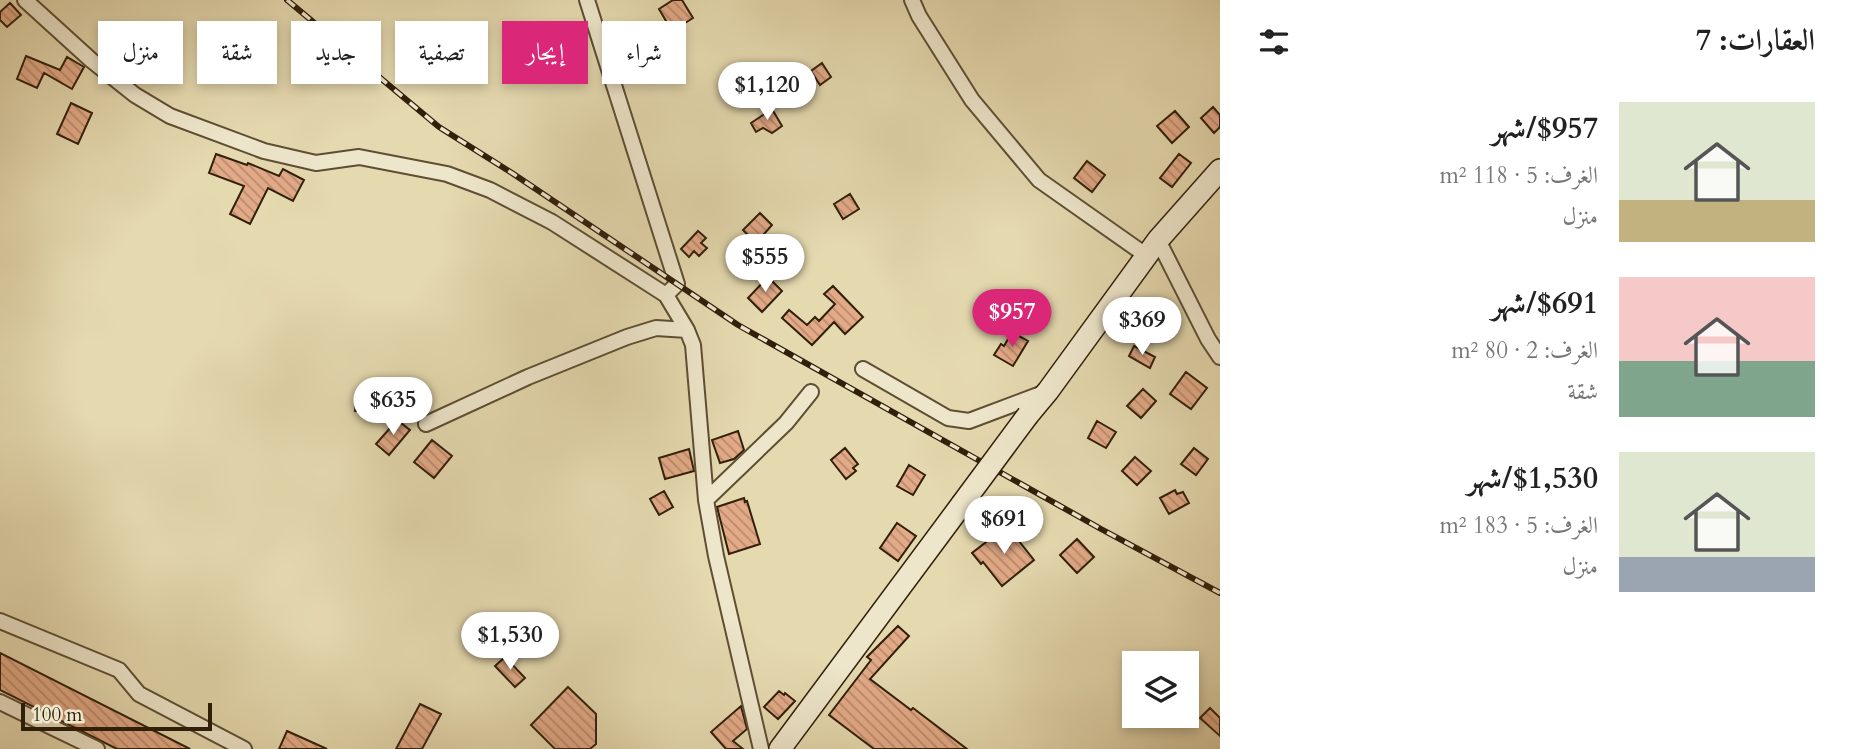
<!DOCTYPE html>
<html lang="ar">
<meta charset="utf-8">
<style>
body{margin:0;font-family:Cardo,Amiri,serif;background:#f6f6f6;color:#222;direction:rtl;height:100vh;display:flex;flex-direction:column;font-size:26px;white-space:nowrap}
*{box-sizing:border-box;margin:0}
p{font-size:23px;color:#767676}
.icon{flex:none;width:38px;height:38px;fill:none;stroke:currentColor;stroke-width:2;stroke-linecap:round;stroke-linejoin:round}
.map{position:relative;flex:1;overflow:hidden;direction:ltr}
.drawer{display:flex;flex-direction:column;background:#fff;width:630px}
.drawer>*{flex:none}
.hud{position:absolute;left:21px;top:21px;width:665px;height:63px;direction:rtl;display:flex;gap:14px}
.fabs{position:absolute;left:1122px;top:651px;display:grid;gap:14px}
.fabs a{display:grid;place-items:center;width:77px;height:77px;border-radius:0px;background:#fff;box-shadow:0 4px 10px #0003;font-size:35px}
.scale{position:absolute;left:21px;bottom:18px;width:191px;box-sizing:border-box;padding-left:7px;border:4px solid #311f0a;border-top:0;font-size:19px;line-height:24px;white-space:nowrap;color:#311f0a;-webkit-text-stroke:5px #eee6cb;paint-order:stroke}
.price{position:absolute;translate:-50% -60px;padding:0 16px;border-radius:24px;background:#fff;color:#222;font-size:23px;line-height:46px;filter:drop-shadow(0 2px 4px #0008)}
.price::after{content:'';position:absolute;left:50%;top:42px;width:21px;height:16px;margin-left:-10px;background:inherit;clip-path:polygon(0 0,100% 0,50% 100%)}
.price.current{background:#db2777;color:#fff}
ul{padding:0;list-style:none}
li{display:flex;align-items:center;gap:21px;height:175px;padding:0 35px}
li span{display:grid;place-items:center;flex:none;width:196px;height:140px;border-radius:0px;color:#555}
li>.icon{margin-inline-start:auto}
span .icon{width:84px;height:84px;fill:#fffc;stroke-width:1}
li b{font-size:30px}
h2{display:flex;justify-content:space-between;align-items:center;height:84px;padding:0 35px;font-size:30px}
.tag{padding:0 24px;border-radius:0px;background:#fff;box-shadow:0 4px 10px #0003;font-size:24px;line-height:63px}
.tag.current{background:#db2777;color:#fff}
main{display:flex;flex:1;min-height:0}
.map>svg:first-child{display:block}
.building{fill:url(#building-back-hatch);stroke:#311f0a;stroke-width:2}
.lines{fill:none;stroke-linecap:round;stroke-linejoin:round}
.minor-casing{stroke:#5e4e33;stroke-width:18}
.secondary-casing{stroke:#311f0a;stroke-width:24}
.minor{stroke:#eee6cb;stroke-width:14}
.secondary{stroke:#eee6cb;stroke-width:21}
.rail-casing{stroke:#311f0a;stroke-width:6}
.rail{stroke:#eee6cb;stroke-width:3.5;stroke-dasharray:10;stroke-linecap:butt}
.secondary-bridge-casing{stroke:#311f0a;stroke-width:24;stroke-linecap:butt}
.secondary-bridge{stroke:#eee6cb;stroke-width:21}
</style>
<main>
<section class="drawer">
<h2>العقارات: 7<svg class="icon" aria-label="filters" viewBox="0 0 24 24"><path d="M4 7h16M4 17h16"/><circle cx="9" cy="7" r="2"/><circle cx="15" cy="17" r="2"/></svg></h2>
<ul>
<li><span style="background:linear-gradient(#dfe7d0 70%,#c2b280 0)"><svg class="icon" aria-label="home" viewBox="0 0 24 24"><path d="M3 11l9-7 9 7M6 9v11h12V9"/></svg></span><div><b>$957/شهر</b><p>الغرف: 5 · 118 m²</p><p>منزل</p></div></li>
<li><span style="background:linear-gradient(#f6c9c9 60%,#7fa58c 0)"><svg class="icon" aria-label="home" viewBox="0 0 24 24"><path d="M3 11l9-7 9 7M6 9v11h12V9"/></svg></span><div><b>$691/شهر</b><p>الغرف: 2 · 80 m²</p><p>شقة</p></div></li>
<li><span style="background:linear-gradient(#dfe7d0 75%,#9aa5b1 0)"><svg class="icon" aria-label="home" viewBox="0 0 24 24"><path d="M3 11l9-7 9 7M6 9v11h12V9"/></svg></span><div><b>$1,530/شهر</b><p>الغرف: 5 · 183 m²</p><p>منزل</p></div></li>
</ul>
</section>
<div class="map">
<svg width="1220" height="749" viewBox="0 0 1220 749">
<defs>
<pattern id="building-back-hatch" width="6" height="6" patternUnits="userSpaceOnUse" patternTransform="scale(1.75)"><rect width="6" height="6" fill="#e3aa87"/><path d="M-1 5l2 2M0 0l6 6M5-1l2 2" fill="none" stroke="#b98a6d"/></pattern>
</defs>
<rect width="100%" height="100%" fill="#e5d9af"/>
<filter id="stains"><feTurbulence type="fractalNoise" baseFrequency=".00286" numOctaves="4"/><feColorMatrix values="0 0 0 0 .2 0 0 0 0 .09 0 0 0 0 .02 0 0 0 .5 -.17"/></filter>
<radialGradient id="worn" r=".72"><stop offset=".6" stop-color="#630" stop-opacity="0"/><stop offset="1" stop-color="#630" stop-opacity=".3"/></radialGradient>
<path class="building" d="M673 0H682L693 18 672 31 659 9Z
M10 3 21 15 7 27 0 20V12Z
M26 56 60 70 67 57 84 67 72 89 44 73 37 88 17 79Z
M822 63 831 77 820 85 811 71Z
M71 103 92 113 78 144 57 134Z
M1213 107 1220 115V127L1214 133 1201 118Z
M772 109 782 126 772 133 763 128 756 132 751 123Z
M1175 111 1189 127 1172 143 1157 126Z
M216 154 247 165 248 163 279 176 283 169 304 180 293 201 268 188 250 224 230 214 244 186 209 173Z
M1179 154 1191 163 1172 187 1160 178Z
M1087 161 1105 175 1092 192 1074 178Z
M850 194 859 209 843 219 834 204Z
M760 213 772 225 764 234 768 239 759 247 743 230Z
M698 231 706 238 701 243 707 248 699 256 694 251 689 257 681 249Z
M768 277 782 291 762 312 748 298Z
M833 286 863 317 845 334 834 322 812 345 782 318 789 310 807 325 815 317 819 321 835 304 824 294Z
M1012 332 1028 341 1013 366 994 355 1001 344 1004 346Z
M1134 346 1155 357 1150 368 1129 356Z
M1186 372 1207 388 1191 409 1170 394Z
M1143 389 1156 401 1141 418 1127 406Z
M357 395 385 400 382 415 355 411Z
M397 420 410 430 389 455 376 444Z
M1097 421 1116 432 1106 448 1088 438Z
M738 431 744 450 734 459 720 463 712 440Z
M432 440 452 456 434 478 414 462Z
M845 448 858 464 853 468 856 471 846 479 831 460Z
M1194 448 1208 459 1196 475 1181 464Z
M689 449 694 471 665 479 659 458Z
M1135 457 1151 471 1137 485 1122 471Z
M909 465 925 475 913 495 897 486Z
M1175 490 1177 494 1183 492 1189 503 1169 514 1160 498Z
M664 491 673 507 659 515 650 499Z
M744 498 745 502 747 501 760 544 729 554 717 507Z
M897 523 916 536 898 561 880 548Z
M1007 526 1034 560 1002 586 983 562 981 564 972 553Z
M1077 539 1094 557 1077 573 1060 555Z
M898 626 909 636 870 679 911 710 913 708 967 749H874L829 715 871 660 867 657Z
M0 653 190 749H117L0 690Z
M505 657 525 678 515 687 495 666Z
M568 687 596 714V744L590 749H555L531 725Z
M779 691 784 695 785 693 795 701 778 719 764 707Z
M420 704 441 714 422 749H396Z
M741 706 747 729 733 741 743 749H726L711 732Z
M1210 708 1220 718V736L1200 718Z
M287 731 327 749H279Z"/>
<g class="lines">
<defs>
<path id="minor" d="M25 0 91 60 135 95 170 116 264 151 316 163 359 157 447 174 490 190 552 222 666 295
M587 0 677 284 666 295 687 330 693 345 706 500 716 556 761 749
M912 0 919 16 972 100 1039 180 1147 256
M1158 240 1208 339 1220 357
M863 369 948 418 969 421 1046 392
M426 424 528 377 627 337 656 328 687 330
M706 500 786 423 811 392
M0 621 119 670 139 694 244 749
M0 702 97 749"/>
<path id="secondary" d="M1028 415 1048 391 1158 240 1220 170
M780 749 962 504"/>
</defs>
<use href="#minor" class="minor-casing"/>
<use href="#secondary" class="secondary-casing"/>
<use href="#minor" class="minor"/>
<use href="#secondary" class="secondary"/>
<defs>
<path id="rail" d="M287 0 439 127 512 173 738 325 1101 529 1220 593"/>
</defs>
<use href="#rail" class="rail-casing"/>
<use href="#rail" class="rail"/>
<defs>
<path id="secondary-bridge" d="M962 504 1028 415"/>
</defs>
<use href="#secondary-bridge" class="secondary-bridge-casing"/>
<use href="#secondary-bridge" class="secondary-bridge"/>
</g>
<rect width="100%" height="100%" filter="url(#stains)"/>
<rect width="100%" height="100%" fill="url(#worn)"/>
</svg>
<div class="fabs">
<a><svg class="icon" aria-label="layers" viewBox="0 0 24 24"><path d="M12 4l9 5-9 5-9-5zM3 14l9 5 9-5"/></svg></a>
</div>
<div class="scale">100 m</div>
<b class="price" style="left:767px;top:122px">$1,120</b>
<b class="price" style="left:765px;top:294px">$555</b>
<b class="price current" style="left:1012px;top:349px">$957</b>
<b class="price" style="left:1142px;top:357px">$369</b>
<b class="price" style="left:393px;top:437px">$635</b>
<b class="price" style="left:1004px;top:556px">$691</b>
<b class="price" style="left:510px;top:672px">$1,530</b>
<div class="hud">
<a class="tag">شراء</a>
<a class="tag current">إيجار</a>
<a class="tag">تصفية</a>
<a class="tag">جديد</a>
<a class="tag">شقة</a>
<a class="tag">منزل</a>
</div>
</div>
</main>
